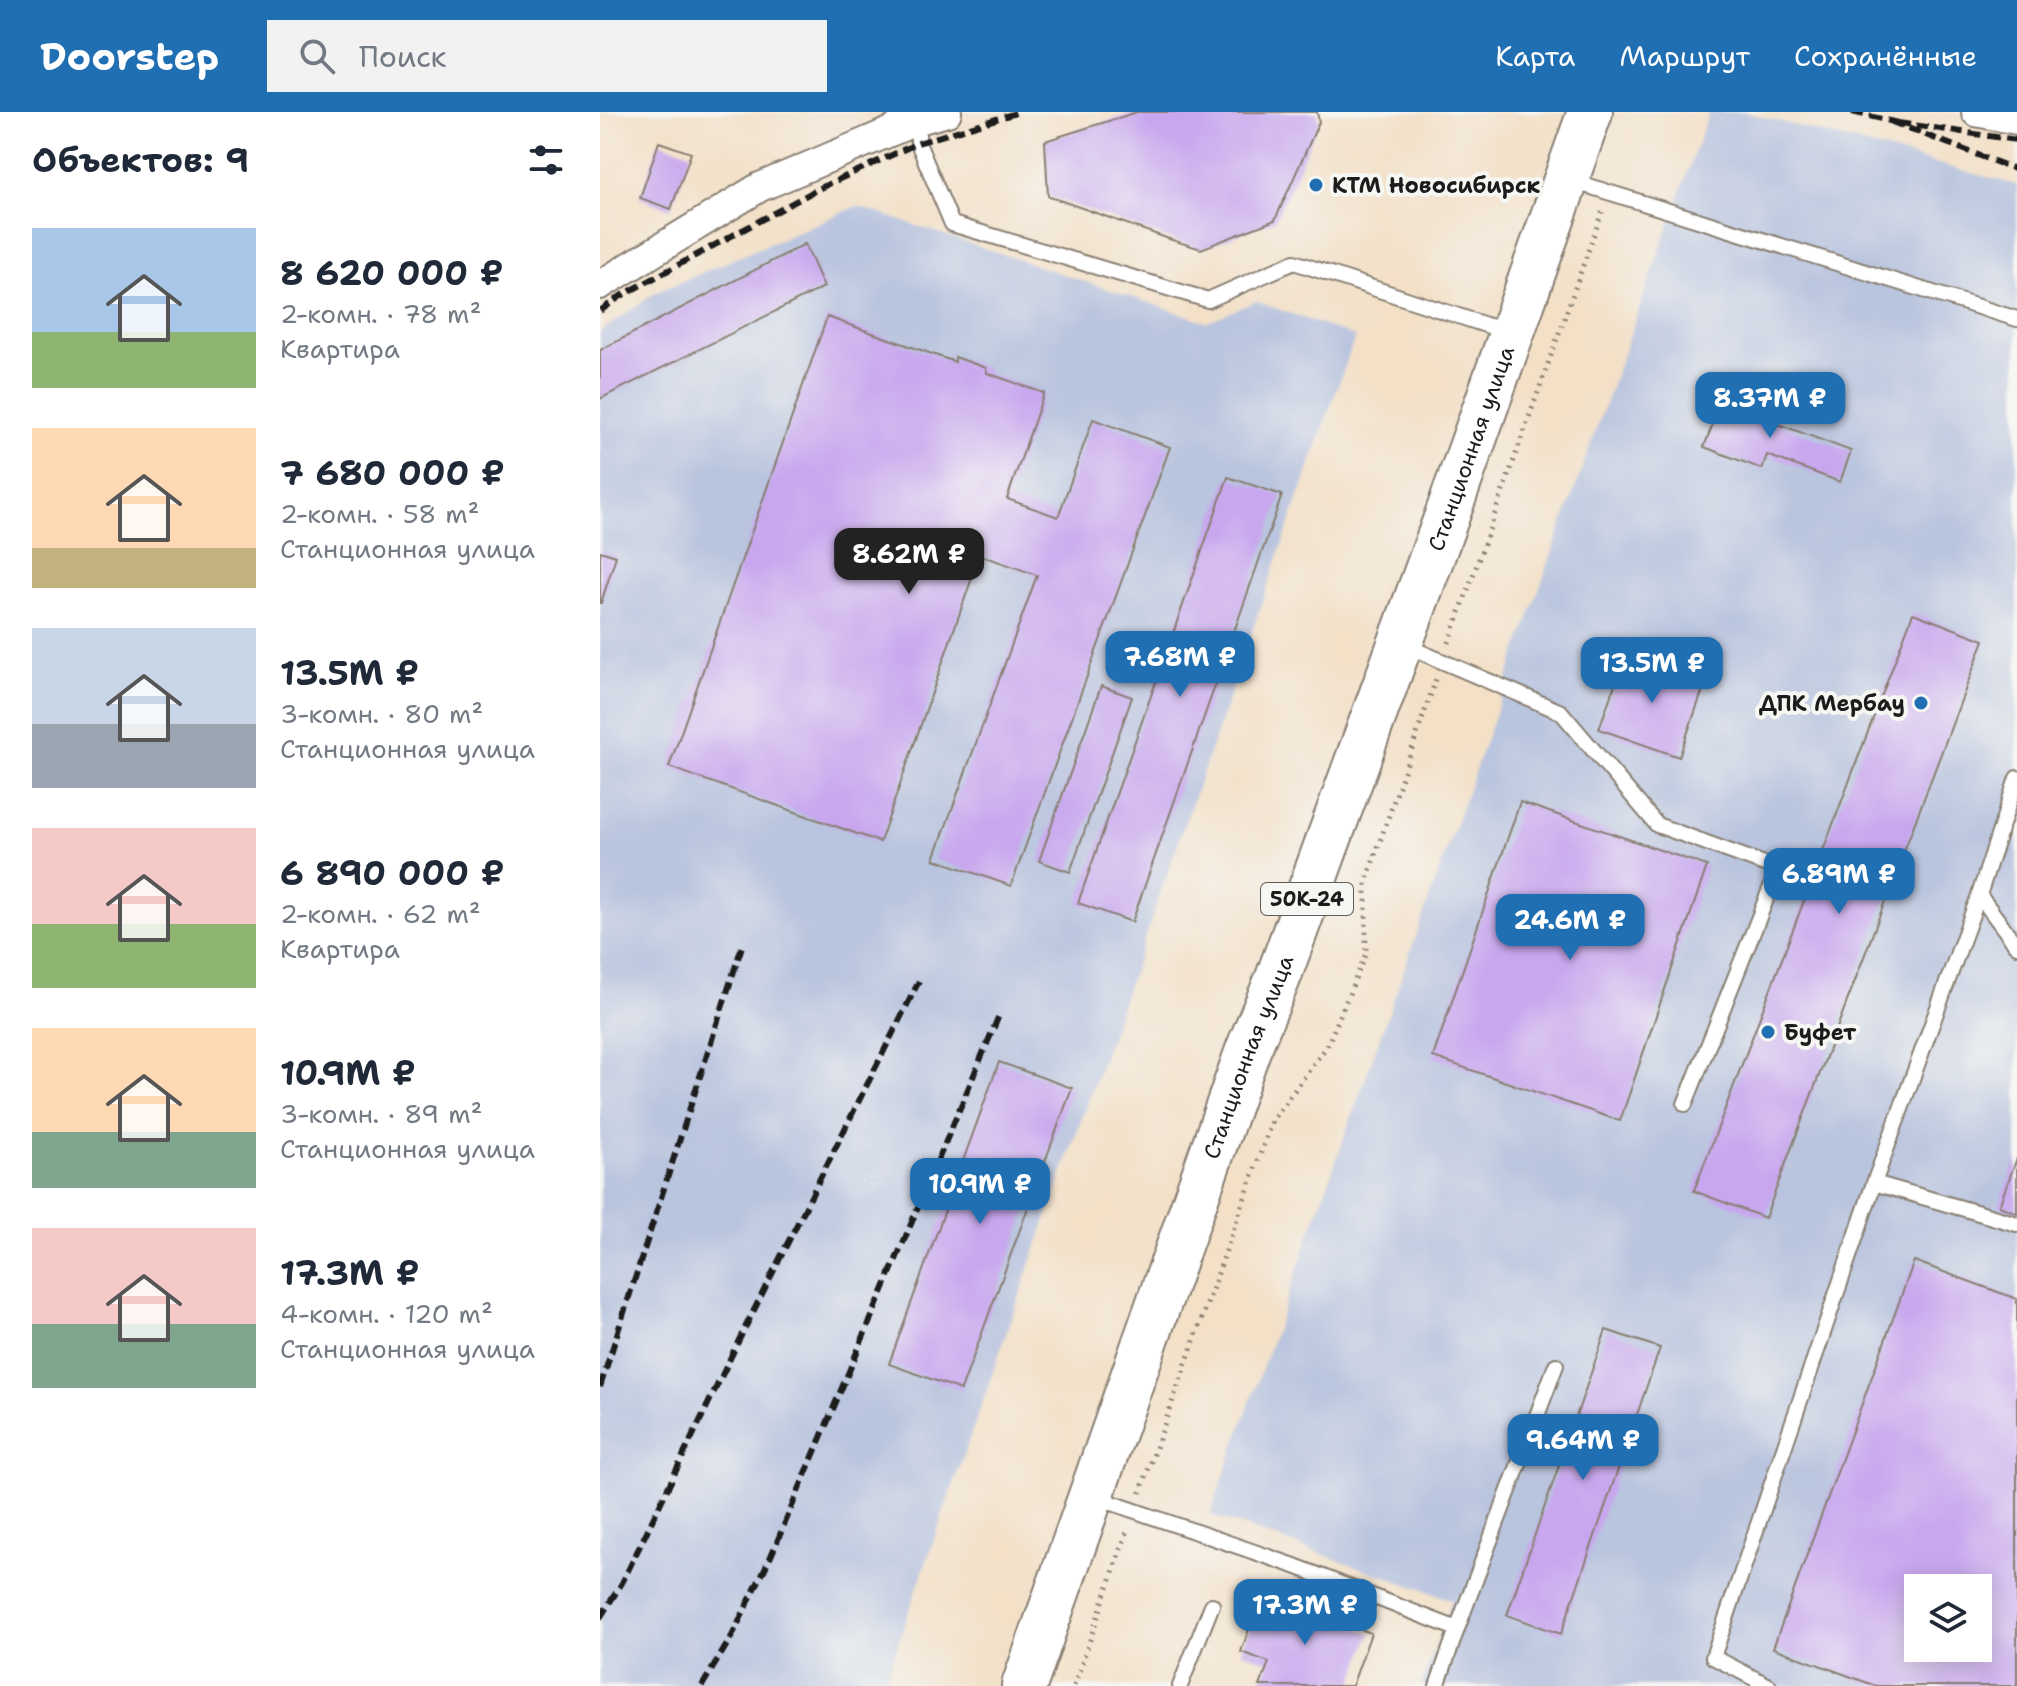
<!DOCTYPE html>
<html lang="ru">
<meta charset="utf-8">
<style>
body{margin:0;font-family:"Shantell Sans",sans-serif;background:#f2f2f3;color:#1f2937;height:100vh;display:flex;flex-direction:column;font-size:30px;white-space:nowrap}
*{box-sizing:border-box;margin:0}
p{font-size:26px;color:#747a83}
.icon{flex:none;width:44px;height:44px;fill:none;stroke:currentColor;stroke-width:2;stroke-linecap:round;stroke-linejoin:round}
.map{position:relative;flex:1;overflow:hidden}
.side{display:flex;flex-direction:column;background:#fff;width:600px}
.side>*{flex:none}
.buttons{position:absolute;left:1304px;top:1462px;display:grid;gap:16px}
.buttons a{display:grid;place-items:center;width:88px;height:88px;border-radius:0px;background:#fff;box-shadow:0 4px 20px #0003;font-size:40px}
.price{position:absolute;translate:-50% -68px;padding:0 18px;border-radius:16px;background:#1f6fb2;color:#fff;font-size:26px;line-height:52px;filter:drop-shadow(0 2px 4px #0008)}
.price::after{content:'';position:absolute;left:50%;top:48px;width:24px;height:18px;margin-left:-12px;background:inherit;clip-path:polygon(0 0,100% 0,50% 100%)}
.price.active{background:#222;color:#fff}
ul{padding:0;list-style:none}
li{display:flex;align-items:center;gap:24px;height:200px;padding:0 32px}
li span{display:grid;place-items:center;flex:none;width:224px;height:160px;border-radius:0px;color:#555}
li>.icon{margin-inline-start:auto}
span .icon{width:96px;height:96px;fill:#fffc;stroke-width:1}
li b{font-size:34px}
h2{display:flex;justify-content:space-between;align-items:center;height:96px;padding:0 32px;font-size:34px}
header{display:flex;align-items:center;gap:48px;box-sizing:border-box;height:112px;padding:0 40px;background:#1f6fb2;color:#fff}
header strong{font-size:38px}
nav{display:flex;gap:44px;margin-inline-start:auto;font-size:28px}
.search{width:560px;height:72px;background:#f2f2f3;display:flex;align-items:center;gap:20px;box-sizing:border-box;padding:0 28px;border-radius:0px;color:#747a83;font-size:30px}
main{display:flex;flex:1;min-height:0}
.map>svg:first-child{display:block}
.industrial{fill:#b9c4de;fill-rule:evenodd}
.building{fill:#c8a7ee;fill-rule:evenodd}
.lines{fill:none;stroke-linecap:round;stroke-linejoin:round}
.lane-casing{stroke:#887e72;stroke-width:18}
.street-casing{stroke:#887e72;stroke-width:32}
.primary-casing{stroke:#887e72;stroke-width:48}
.path{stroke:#887e72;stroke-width:5;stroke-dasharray:2 6;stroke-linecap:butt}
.lane{stroke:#fff;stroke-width:14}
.street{stroke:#fff;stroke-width:28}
.primary{stroke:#fff;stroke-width:44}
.rail{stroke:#1c1c1c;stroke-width:6;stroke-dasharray:12 6;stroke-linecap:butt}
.poi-dot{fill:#1f6fb2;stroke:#f6f6f2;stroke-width:3}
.labels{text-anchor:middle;stroke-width:8;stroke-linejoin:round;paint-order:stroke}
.shield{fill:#f6f6f2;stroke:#5d5d5c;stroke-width:2}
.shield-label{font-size:20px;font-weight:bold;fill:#1c1c1c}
.poi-label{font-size:22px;font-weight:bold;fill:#1c1c1c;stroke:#f6f6f2;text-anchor:start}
.street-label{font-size:22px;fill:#1c1c1c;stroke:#f6f6f2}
</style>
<header>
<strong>Doorstep</strong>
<div class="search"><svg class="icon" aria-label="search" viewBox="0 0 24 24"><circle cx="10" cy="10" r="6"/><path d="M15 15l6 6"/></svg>Поиск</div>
<nav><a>Карта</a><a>Маршрут</a><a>Сохранённые</a></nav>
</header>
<main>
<section class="side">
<h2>Объектов: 9<svg class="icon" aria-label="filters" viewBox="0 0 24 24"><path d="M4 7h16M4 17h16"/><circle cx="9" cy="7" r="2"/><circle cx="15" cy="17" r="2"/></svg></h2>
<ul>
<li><span style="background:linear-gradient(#a9c7e8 65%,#8fb573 0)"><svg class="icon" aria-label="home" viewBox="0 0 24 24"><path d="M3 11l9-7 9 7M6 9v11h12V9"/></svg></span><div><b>8 620 000 ₽</b><p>2-комн. · 78 m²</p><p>Квартира</p></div></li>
<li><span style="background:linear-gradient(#ffd9b3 75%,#c2b280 0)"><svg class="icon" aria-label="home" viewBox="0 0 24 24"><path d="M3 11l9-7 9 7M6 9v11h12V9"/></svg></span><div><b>7 680 000 ₽</b><p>2-комн. · 58 m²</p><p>Станционная улица</p></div></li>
<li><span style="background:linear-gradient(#c9d6e8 60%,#9aa5b1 0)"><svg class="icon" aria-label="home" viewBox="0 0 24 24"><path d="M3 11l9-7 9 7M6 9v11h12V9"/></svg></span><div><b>13.5M ₽</b><p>3-комн. · 80 m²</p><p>Станционная улица</p></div></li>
<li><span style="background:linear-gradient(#f6c9c9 60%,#8fb573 0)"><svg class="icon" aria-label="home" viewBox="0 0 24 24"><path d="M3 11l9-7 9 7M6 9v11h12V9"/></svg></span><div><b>6 890 000 ₽</b><p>2-комн. · 62 m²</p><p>Квартира</p></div></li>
<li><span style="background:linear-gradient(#ffd9b3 65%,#7fa58c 0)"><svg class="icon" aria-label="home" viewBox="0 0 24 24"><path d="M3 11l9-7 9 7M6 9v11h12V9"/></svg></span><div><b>10.9M ₽</b><p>3-комн. · 89 m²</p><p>Станционная улица</p></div></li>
<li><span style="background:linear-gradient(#f6c9c9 60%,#7fa58c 0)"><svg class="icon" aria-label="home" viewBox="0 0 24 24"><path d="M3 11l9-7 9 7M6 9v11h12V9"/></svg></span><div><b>17.3M ₽</b><p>4-комн. · 120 m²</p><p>Станционная улица</p></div></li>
</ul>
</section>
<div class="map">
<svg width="1417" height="1574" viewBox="0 0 1417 1574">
<rect width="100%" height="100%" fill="#f6f6f2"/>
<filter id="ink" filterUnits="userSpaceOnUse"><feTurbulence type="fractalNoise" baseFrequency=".0125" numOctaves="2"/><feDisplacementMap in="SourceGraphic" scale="16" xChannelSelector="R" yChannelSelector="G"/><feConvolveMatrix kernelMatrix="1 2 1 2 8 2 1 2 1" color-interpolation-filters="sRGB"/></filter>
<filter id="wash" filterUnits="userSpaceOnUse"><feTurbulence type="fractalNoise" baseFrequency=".006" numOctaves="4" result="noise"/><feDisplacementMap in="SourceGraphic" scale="32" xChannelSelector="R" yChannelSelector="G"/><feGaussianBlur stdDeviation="1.8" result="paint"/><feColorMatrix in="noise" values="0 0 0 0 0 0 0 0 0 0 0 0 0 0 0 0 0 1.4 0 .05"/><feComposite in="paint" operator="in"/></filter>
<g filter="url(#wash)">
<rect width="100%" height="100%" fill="#f3e0c7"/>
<path class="industrial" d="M1109 0H1144L1417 73V1574H821L852 1488 610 1403ZM1318 1476H1378V1536H1318Z
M257 94 607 210 656 189 755 225 283 1574H0V220L55 181Z"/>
<g id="blocks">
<path class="building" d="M537 0H717L719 10 675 108 601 137 572 128 448 84 445 29Z
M59 30 91 41 71 97 40 86Z
M205 132 224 175 0 287V238Z
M227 205 355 250V245L386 256 387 261 444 281 407 387 458 405 493 307 570 335 411 774 334 747 437 463 380 443 280 730 69 655Z
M1125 280 1183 301 1178 312 1251 339 1240 370 1167 343 1162 357 1104 335Z
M628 365 682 383 532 810 478 791Z
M0 439 16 444 1 491H0Z
M1313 501 1384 528 1165 1106 1094 1079Z
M1026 541 1106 569 1079 645 999 617Z
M501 574 532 585 470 760 439 749Z
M920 690 1107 754 1020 1009 833 945Z
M399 950 472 976 361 1278 289 1252Z
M1417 1046V1101L1399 1094Z
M1314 1149 1417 1187V1574H1276L1173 1536ZM1318 1476H1378V1536H1318Z
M1006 1218 1060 1236 961 1522 907 1503Z
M659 1489 687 1499 690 1491 771 1521 752 1574H660L669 1550 641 1540Z"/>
</g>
</g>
<g filter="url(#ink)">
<use href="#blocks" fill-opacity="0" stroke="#887e72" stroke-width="2"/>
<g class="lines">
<defs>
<path id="lane" d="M294 0 318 8V31L352 112 608 188 694 150 907 220
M969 68 1417 207
M804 533 961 600 1057 713 1178 757 1085 992
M1417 666 1379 783 1417 834
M1274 1071 1417 1112
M495 1385 692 1453 857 1517
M580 1574 612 1493
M837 1574 857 1517 956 1253
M1169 1574 1113 1545 1274 1071 1379 783"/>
<path id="street" d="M1376 0 1417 8
M0 173 160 75 318 8 347 0"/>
<g id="primary">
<path id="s1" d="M424 1574 648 938 678 866 848 401 990 0"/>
</g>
</defs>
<use href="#lane" class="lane-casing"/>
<use href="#street" class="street-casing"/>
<use href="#primary" class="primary-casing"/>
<path class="path" d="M849 531 1002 100
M540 1381 672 1009 727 934 766 842V770L836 567
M474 1574 528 1417"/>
<use href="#lane" class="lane"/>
<use href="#street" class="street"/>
<use href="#primary" class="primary"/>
<path class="rail" d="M1252 0 1303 12
M1417 28 1292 10 1417 58
M0 199 21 184 218 77 318 31 419 0
M0 1275 143 831
M0 1506 22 1471 138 1230 319 869
M102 1574 132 1524 171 1444 400 901"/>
</g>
</g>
<g class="poi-dot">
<circle cx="716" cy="73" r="8"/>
<circle cx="1321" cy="591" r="8"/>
<circle cx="1168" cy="920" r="8"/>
</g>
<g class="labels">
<rect class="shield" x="661" y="771" width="92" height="32" rx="6"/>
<g class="shield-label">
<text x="707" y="794">50К-24</text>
</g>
<g class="poi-label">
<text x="732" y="81">КТМ Новосибирск</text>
<text x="1305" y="599" text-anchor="end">ДПК Мербау</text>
<text x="1184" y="928">Буфет</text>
</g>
<g class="street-label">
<text dy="8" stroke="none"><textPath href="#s1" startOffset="1316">Станционная улица</textPath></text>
<text dy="8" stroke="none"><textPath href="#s1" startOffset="668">Станционная улица</textPath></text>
</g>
</g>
</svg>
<div class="buttons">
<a><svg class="icon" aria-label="layers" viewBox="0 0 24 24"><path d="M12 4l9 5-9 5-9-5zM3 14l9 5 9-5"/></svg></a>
</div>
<b class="price" style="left:1170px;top:328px">8.37M ₽</b>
<b class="price active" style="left:309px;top:484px">8.62M ₽</b>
<b class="price" style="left:580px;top:587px">7.68M ₽</b>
<b class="price" style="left:1052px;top:593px">13.5M ₽</b>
<b class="price" style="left:1239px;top:804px">6.89M ₽</b>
<b class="price" style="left:970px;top:850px">24.6M ₽</b>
<b class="price" style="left:380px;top:1114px">10.9M ₽</b>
<b class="price" style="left:983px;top:1370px">9.64M ₽</b>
<b class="price" style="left:705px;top:1535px">17.3M ₽</b>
</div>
</main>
